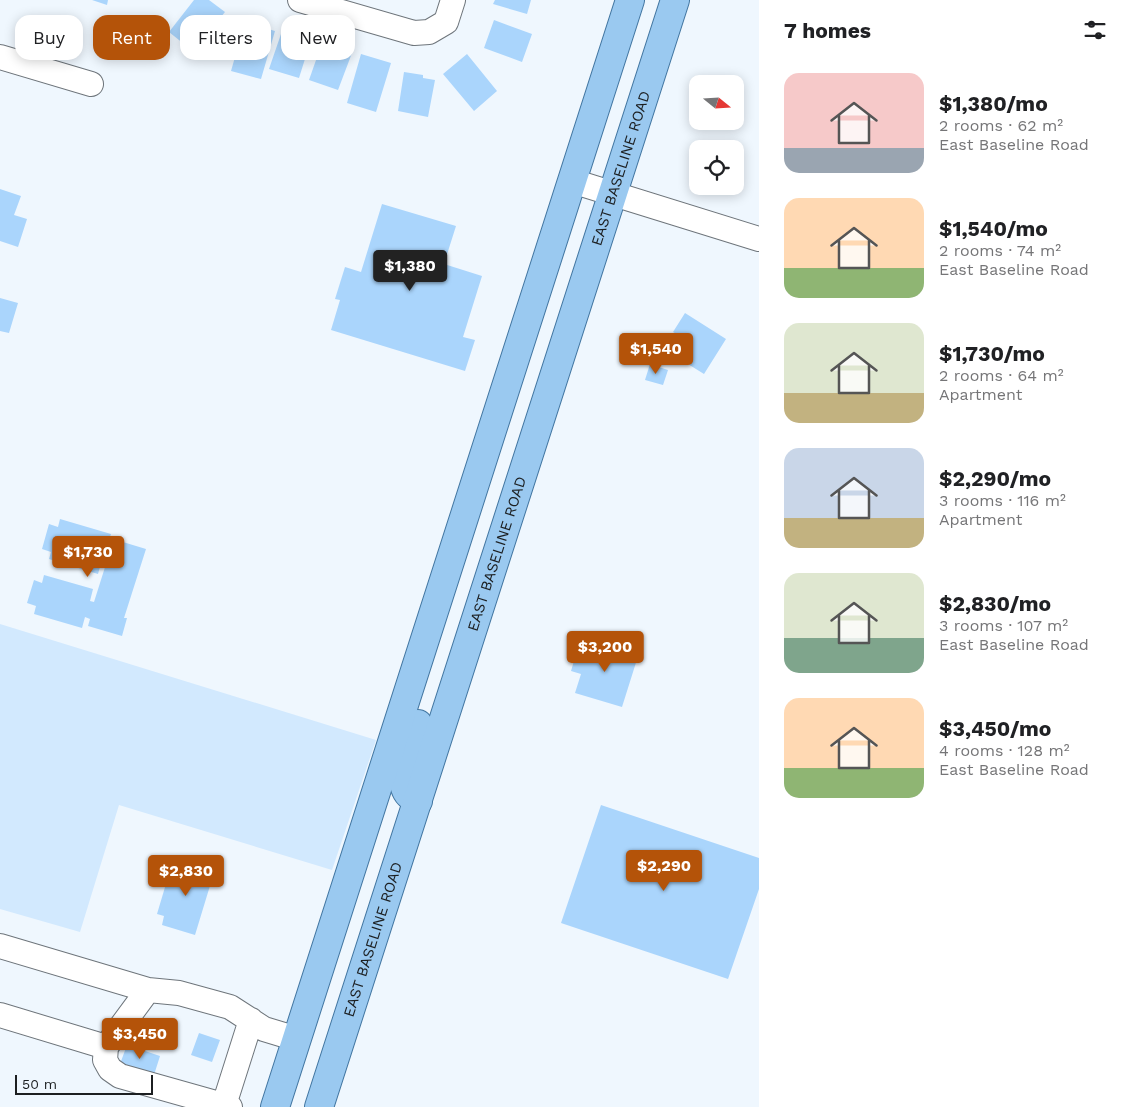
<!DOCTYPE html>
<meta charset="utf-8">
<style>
body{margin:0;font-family:"Work Sans",sans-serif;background:#f6f6f6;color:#202124;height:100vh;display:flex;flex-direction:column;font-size:19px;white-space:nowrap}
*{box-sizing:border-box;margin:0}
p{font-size:16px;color:#757577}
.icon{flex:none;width:28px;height:28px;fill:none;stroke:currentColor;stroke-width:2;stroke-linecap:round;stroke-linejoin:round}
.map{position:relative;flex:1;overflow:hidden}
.sheet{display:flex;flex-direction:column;background:#fff;width:375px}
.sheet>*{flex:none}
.guide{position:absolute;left:15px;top:15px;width:475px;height:45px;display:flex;gap:10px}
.needle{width:32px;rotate:108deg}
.tools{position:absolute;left:689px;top:75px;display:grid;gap:10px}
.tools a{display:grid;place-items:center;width:55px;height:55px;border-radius:10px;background:#fff;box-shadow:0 2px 12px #0003;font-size:25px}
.scale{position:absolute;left:15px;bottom:12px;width:138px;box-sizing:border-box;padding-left:5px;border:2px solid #1c1f21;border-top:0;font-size:14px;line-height:18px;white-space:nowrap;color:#1c1f21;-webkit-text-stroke:4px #eff7fe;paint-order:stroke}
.price{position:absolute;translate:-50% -42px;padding:0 11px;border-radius:5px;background:#b45309;color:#fff;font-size:16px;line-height:32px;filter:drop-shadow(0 1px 2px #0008)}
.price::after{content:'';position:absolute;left:50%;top:30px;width:15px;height:11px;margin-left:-8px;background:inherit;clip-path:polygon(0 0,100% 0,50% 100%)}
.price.selected{background:#222;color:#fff}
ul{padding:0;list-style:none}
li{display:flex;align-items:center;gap:15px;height:125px;padding:0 25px}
li span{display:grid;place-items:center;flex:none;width:140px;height:100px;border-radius:15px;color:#555}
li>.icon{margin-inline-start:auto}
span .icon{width:60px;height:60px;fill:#fffc;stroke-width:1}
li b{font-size:21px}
h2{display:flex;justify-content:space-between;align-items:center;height:60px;padding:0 25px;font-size:21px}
.tag{padding:0 18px;border-radius:15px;background:#fff;box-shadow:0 2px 12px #0003;font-size:18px;line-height:45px}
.tag.selected{background:#b45309;color:#fff}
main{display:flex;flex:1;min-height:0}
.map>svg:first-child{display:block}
.green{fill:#d2e9fe}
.building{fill:#aad5fc}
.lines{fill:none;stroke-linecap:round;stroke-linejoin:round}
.minor-casing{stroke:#6e757b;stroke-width:26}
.major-casing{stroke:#4276a1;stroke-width:30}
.minor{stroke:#fff;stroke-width:24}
.major{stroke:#9ac9f0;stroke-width:28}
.labels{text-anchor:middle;stroke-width:4;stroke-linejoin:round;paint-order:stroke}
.street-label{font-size:15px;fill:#1c1f21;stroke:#eff7fe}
</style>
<main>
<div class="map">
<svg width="759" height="1107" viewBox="0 0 759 1107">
<rect width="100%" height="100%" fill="#eff7fe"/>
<path class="green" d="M0 624 376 740 332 870 119 805 80 932 0 909Z"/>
<path class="building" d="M92 0H108L107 5Z
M194 0H209L225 12 199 44 190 36 184 44 169 32Z
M495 0H531L527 14 493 4Z
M494 20 532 34 522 62 484 48Z
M245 22 275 31 261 79 231 71Z
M281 34 310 43 299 78 269 69Z
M322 43 352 53 338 90 309 80Z
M361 54 391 63 376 112 347 103Z
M467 54 497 91 474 111 443 74Z
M404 72 423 75V78L435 80 428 117 398 111Z
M0 189 21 196 14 215 27 219 18 247 0 241Z
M382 204 456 226 444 264 482 276 463 337 475 340 465 371 331 330 340 300 335 299 345 267 361 272Z
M0 298 18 303 9 333 0 331Z
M685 313 726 339 704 374 675 356 685 339 673 332Z
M650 364 668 370 663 385 645 380Z
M60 519 111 534 107 545 110 546 113 539 146 549 124 618H127L122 636 88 626 90 619 85 617 82 628 34 614 36 606 27 603 34 580 42 583 44 575 93 589 90 601 94 602 106 564 101 563 98 574 49 559 51 552 42 549 49 524 58 527Z
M593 639 639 653 622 707 575 693 581 674 571 671 576 654 587 658Z
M601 805 759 858V889L728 979 561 923Z
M197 860 216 866 195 935 162 925 164 916 157 914 171 867 193 874Z
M199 1033 220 1040 212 1062 191 1055Z
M127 1045 160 1056 154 1075 120 1064Z"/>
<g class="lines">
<defs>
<path id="minor" d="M300 0 414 33 429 32 446 22 453 0
M0 57 91 84
M572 181 759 239
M0 946 148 990 179 993 230 1007 264 1029 297 1039
M148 990 106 1047 105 1060 110 1069 120 1076 230 1107
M0 1015 106 1047
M224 1105 251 1020"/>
<g id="major">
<path d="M418 724C412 741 398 774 406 790 408 795 413 798 418 801"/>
<path d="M275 1107 630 0"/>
<path id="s1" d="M319 1107 675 0"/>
</g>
</defs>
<use href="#minor" class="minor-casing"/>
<use href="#major" class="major-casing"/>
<use href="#minor" class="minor"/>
<use href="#major" class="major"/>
</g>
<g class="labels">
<g class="street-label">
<text dy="5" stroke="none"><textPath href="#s1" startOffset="986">EAST BASELINE ROAD</textPath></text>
<text dy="5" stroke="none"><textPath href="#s1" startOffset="581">EAST BASELINE ROAD</textPath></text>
<text dy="5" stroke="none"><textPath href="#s1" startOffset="176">EAST BASELINE ROAD</textPath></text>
</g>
</g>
</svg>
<div class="tools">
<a><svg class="needle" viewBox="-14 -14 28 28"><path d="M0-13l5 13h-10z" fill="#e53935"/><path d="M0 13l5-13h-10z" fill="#757577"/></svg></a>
<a><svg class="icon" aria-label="locate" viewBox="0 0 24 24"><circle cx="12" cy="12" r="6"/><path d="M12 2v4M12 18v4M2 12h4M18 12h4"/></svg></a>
</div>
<div class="scale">50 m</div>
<b class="price selected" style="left:410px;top:292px">$1,380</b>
<b class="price" style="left:656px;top:375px">$1,540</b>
<b class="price" style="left:88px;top:578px">$1,730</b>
<b class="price" style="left:605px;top:673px">$3,200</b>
<b class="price" style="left:664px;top:892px">$2,290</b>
<b class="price" style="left:186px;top:897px">$2,830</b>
<b class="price" style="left:140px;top:1060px">$3,450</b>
<div class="guide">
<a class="tag">Buy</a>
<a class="tag selected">Rent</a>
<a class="tag">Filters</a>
<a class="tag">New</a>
</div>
</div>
<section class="sheet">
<h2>7 homes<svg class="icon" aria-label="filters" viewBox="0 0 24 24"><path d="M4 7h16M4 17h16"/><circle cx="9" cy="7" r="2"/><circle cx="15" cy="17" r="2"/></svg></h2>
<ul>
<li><span style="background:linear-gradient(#f6c9c9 75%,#9aa5b1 0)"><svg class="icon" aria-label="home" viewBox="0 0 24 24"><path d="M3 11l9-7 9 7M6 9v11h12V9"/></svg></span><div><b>$1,380/mo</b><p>2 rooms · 62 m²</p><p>East Baseline Road</p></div></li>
<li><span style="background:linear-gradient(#ffd9b3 70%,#8fb573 0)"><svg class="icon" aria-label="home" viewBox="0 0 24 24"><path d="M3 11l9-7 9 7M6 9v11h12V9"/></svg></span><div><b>$1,540/mo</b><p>2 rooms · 74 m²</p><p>East Baseline Road</p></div></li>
<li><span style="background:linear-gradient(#dfe7d0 70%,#c2b280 0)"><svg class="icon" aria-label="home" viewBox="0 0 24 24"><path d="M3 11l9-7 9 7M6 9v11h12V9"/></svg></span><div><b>$1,730/mo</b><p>2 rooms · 64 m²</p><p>Apartment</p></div></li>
<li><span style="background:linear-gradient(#c9d6e8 70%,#c2b280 0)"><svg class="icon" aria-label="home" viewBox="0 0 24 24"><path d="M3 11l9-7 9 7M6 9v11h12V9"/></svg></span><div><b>$2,290/mo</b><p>3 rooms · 116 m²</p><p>Apartment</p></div></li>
<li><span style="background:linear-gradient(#dfe7d0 65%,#7fa58c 0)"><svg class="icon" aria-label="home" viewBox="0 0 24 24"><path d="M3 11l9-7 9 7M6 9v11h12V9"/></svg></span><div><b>$2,830/mo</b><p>3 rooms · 107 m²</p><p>East Baseline Road</p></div></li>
<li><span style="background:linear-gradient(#ffd9b3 70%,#8fb573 0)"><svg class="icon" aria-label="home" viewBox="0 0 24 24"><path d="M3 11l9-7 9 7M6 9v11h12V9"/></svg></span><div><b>$3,450/mo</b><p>4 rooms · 128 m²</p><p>East Baseline Road</p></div></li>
</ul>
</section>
</main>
